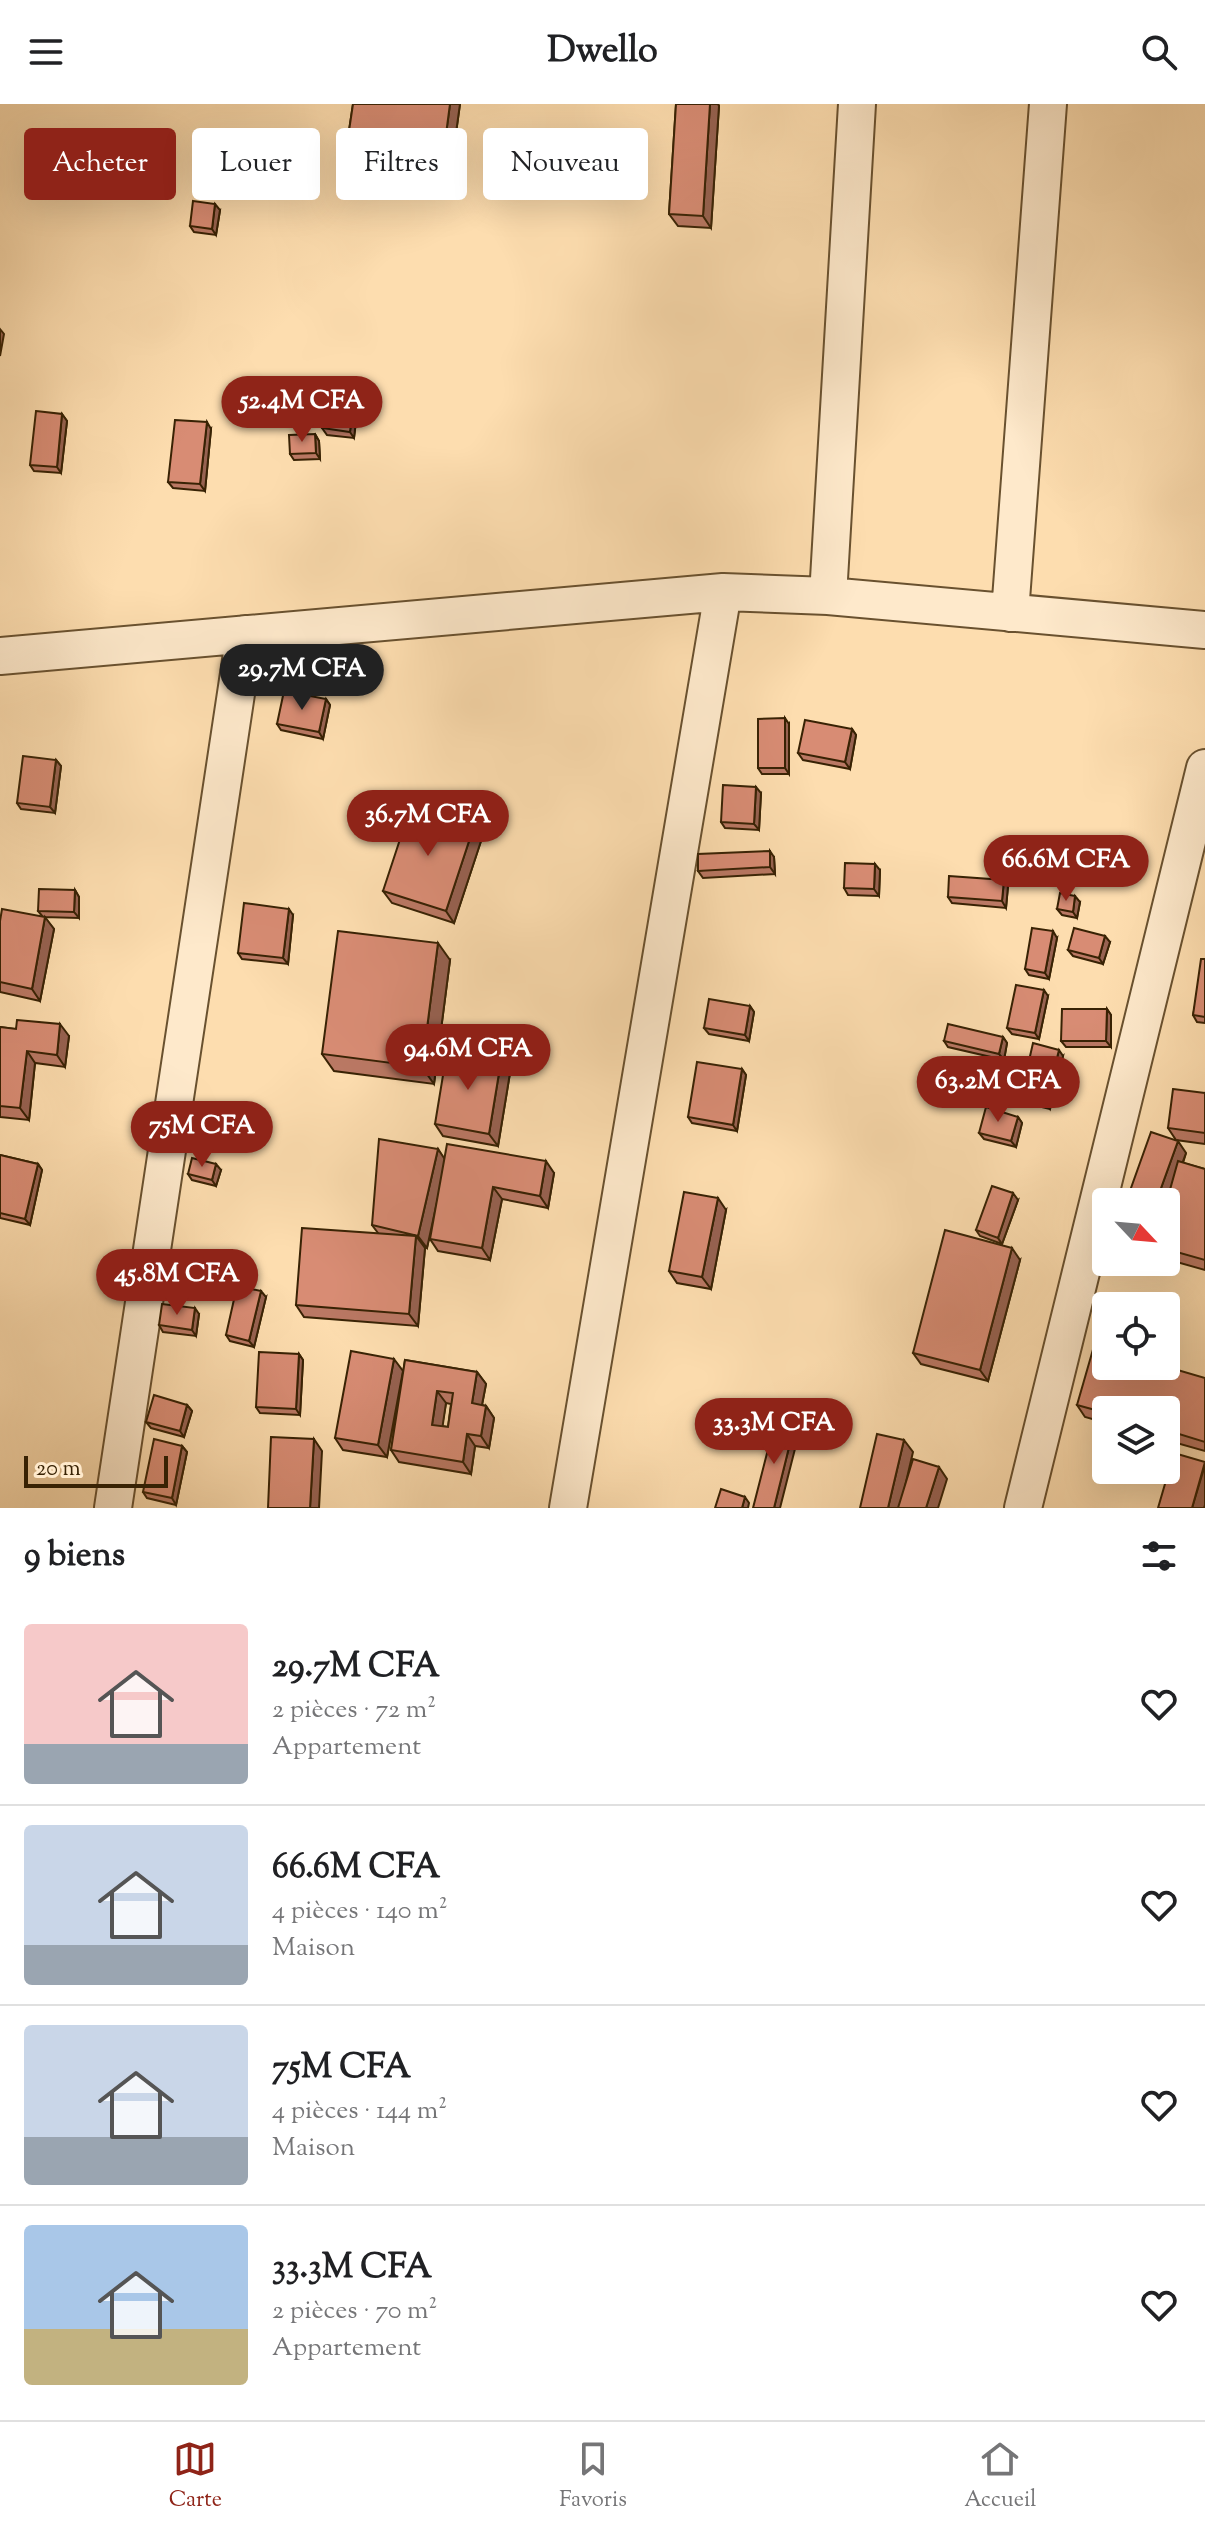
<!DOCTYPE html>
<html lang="fr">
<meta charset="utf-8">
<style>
body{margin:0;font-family:"Sorts Mill Goudy",serif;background:#f6f6f6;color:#202124;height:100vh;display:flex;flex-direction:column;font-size:30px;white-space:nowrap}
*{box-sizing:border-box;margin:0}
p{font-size:26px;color:#757577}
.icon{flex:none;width:44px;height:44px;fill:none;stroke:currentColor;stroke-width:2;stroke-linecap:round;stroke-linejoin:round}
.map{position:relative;height:1404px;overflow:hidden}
.details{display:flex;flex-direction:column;background:#fff;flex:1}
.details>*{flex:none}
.banner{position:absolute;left:24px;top:24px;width:800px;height:72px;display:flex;gap:16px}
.needle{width:52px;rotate:116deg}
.fabs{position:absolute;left:1092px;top:1084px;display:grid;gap:16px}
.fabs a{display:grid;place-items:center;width:88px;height:88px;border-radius:8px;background:#fff;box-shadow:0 8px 32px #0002;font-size:40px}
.scale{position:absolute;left:24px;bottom:20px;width:144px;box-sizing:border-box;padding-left:8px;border:4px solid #382204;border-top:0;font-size:22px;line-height:28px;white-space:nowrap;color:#382204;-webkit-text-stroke:6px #fee9cb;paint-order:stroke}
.price{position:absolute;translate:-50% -68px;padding:0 18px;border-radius:28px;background:#8f2418;color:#fff;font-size:26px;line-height:52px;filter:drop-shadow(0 2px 4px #0008)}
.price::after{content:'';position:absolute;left:50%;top:48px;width:24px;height:18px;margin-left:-12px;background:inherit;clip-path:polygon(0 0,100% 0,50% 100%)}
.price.current{background:#222;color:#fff}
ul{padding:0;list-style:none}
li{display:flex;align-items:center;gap:24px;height:200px;padding:0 24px}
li+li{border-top:2px solid #e0e0e0}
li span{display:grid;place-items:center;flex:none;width:224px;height:160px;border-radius:8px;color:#555}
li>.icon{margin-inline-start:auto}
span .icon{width:96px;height:96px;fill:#fffc;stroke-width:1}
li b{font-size:34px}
h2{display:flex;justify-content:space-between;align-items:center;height:96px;padding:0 24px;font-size:34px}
.pill{padding:0 28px;border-radius:8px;background:#fff;box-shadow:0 8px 32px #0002;font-size:28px;line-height:72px}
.pill.current{background:#8f2418;color:#fff}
header{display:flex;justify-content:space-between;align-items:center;height:104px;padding:0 24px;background:#fff;font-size:36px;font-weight:700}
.tab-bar{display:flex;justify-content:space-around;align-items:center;height:112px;border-top:2px solid #e0e0e0;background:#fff;font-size:22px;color:#757577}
.tab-bar a{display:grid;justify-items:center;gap:4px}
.tab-bar .current{color:#8f2418}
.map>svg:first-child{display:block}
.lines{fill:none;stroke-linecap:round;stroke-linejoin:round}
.minor-casing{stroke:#69512f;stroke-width:40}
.minor{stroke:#fee9cb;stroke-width:36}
.wall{fill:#ba7864;stroke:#382204;stroke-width:2;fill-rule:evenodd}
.shaded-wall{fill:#976251;stroke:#382204;stroke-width:2}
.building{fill:#d88c74;stroke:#382204;stroke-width:2;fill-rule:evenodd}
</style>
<header><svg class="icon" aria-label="menu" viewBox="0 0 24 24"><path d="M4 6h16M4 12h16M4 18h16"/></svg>Dwello<svg class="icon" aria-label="search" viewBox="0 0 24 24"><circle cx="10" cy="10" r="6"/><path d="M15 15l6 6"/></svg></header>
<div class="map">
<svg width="1205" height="1404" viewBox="0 0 1205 1404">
<rect width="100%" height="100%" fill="#fdddaf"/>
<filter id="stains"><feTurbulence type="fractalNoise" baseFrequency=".0025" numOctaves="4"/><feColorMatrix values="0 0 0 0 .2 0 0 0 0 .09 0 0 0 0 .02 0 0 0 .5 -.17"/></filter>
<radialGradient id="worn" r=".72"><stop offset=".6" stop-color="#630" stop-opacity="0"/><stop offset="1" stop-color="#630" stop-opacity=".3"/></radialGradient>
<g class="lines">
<defs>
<path id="minor" d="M828 492 857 0
M1010 509 1048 0
M0 552 723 488 828 492 1205 526
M113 1404 245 530
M568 1404 723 488
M1023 1404 1205 664"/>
</defs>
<use href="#minor" class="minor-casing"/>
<use href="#minor" class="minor"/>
</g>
<path class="wall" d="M353 0H460L451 65 356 52 347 40Z
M676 0H718L719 2 711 124 678 122 669 110Z
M220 106 216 131 194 128 190 122Z
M62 310 67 317 61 369 34 367 30 361Z
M352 311 356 317 354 334 327 331 322 324Z
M211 325 205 387 173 384 168 378Z
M315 330 319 337 320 355 294 356 290 350Z
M326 595 330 601 323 635 281 626 277 620Z
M789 620V670H762L758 664Z
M852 625 856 631 850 665 803 656 798 649Z
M56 656 61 662 55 709 21 705 17 699Z
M761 689 759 726 725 724 721 718Z
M474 722 482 734 454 819 392 799 383 787Z
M774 753 775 770 703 774 698 767Z
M880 766 879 792 848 791 844 784Z
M1004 776 1008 782 1006 804 952 799 948 793Z
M75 786 79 793V814L44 813 54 825 40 897 0 888V817L43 813 38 807Z
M1080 798 1077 814 1062 811 1057 805Z
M293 811 288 860 242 855 238 849Z
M1057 834 1049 875 1029 871 1025 865Z
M1110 838 1103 860 1073 852 1068 846Z
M1205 855V919L1197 918 1193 911Z
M450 856 434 980 334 967 322 950Z
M1048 892 1039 935 1012 930 1007 924Z
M750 902 754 908 749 937 709 930 704 924Z
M1107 905 1111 911V943H1066L1061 937Z
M0 923 69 932 65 963 35 959 29 1016 0 1013Z
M1003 933 1007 939 1004 956 948 943 944 937Z
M1063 952 1050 1005 1025 999 1021 992Z
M742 965 746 971 737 1027 692 1019 688 1013Z
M510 969 498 1042 443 1032 435 1020Z
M1205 989V1040L1176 1036 1168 1024Z
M1018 1013 1022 1019 1016 1043 984 1035 979 1029Z
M438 1045 444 1055 554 1069 548 1104 502 1095 490 1156 438 1147 430 1135 435 1105 427 1144 424 1143 425 1144 418 1222 304 1213 296 1201 378 1129 372 1121Z
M1186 1049 1183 1059 1205 1065V1166L1166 1155V1098Z
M0 1051 38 1060 42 1066 30 1121 0 1114Z
M221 1066 216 1082 192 1076 188 1070Z
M1018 1096 1002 1140 980 1132 976 1126Z
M726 1106 711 1185 677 1179 669 1167Z
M1020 1156 988 1277 921 1260 913 1249Z
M199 1157 192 1192 172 1188 167 1182Z
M266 1193 254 1243 230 1237 226 1231Z
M199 1210 196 1232 163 1228 159 1221Z
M299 1250 303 1256 300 1311 260 1309 256 1303Z
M405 1256 477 1268 486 1280 482 1301 486 1302 494 1314 489 1344 475 1342 471 1370 399 1358 391 1346ZM446 1299 451 1300 448 1323 442 1322Z
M403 1267 387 1353 343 1346 335 1334Z
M1205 1274V1347L1166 1336V1306H1106V1319L1085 1313 1077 1301Z
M187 1301 192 1307 184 1333 151 1324 146 1318Z
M182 1342 187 1348 176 1401 147 1394 143 1388Z"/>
<path class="shaded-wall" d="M450 0H460L451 65 443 53Z
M710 0H718L719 2 711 124 703 112Z
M215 100 220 106 216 131 212 125Z
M0 225 4 230 0 252Z
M62 310 67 317 61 369 57 363Z
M352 311 356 317 354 334 350 328Z
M207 318 211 325 205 387 200 380Z
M315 330 319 337 320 355 316 349Z
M326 595 330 601 323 635 319 628Z
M785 614 789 620V670L785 664Z
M852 625 856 631 850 665 845 658Z
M56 656 61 662 55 709 50 703Z
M756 683 761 689 759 726 754 720Z
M474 722 482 734 454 819 446 807Z
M770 747 774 753 775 770 770 763Z
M875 760 880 766 879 792 874 785Z
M1004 776 1008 782 1006 804 1002 797Z
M75 786 79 793V814L74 808Z
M1075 792 1080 798 1077 814 1073 808Z
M289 805 293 811 288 860 283 854Z
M45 813 54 825 40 897 32 885Z
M1053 827 1057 834 1049 875 1045 869Z
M1105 832 1110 838 1103 860 1099 854Z
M438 839 450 856 434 980 422 963Z
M1044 886 1048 892 1039 935 1035 929Z
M750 902 754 908 749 937 745 931Z
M1107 905 1111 911V943L1106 937Z
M60 920 69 932 65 963 57 951Z
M1003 933 1007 939 1004 956 999 950Z
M1059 946 1063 952 1050 1005 1046 999Z
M27 947 35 959 29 1016 20 1004Z
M501 957 510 969 498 1042 489 1030Z
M742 965 746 971 737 1027 733 1021Z
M1018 1013 1022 1019 1016 1043 1011 1037Z
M1178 1037 1186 1049 1166 1104V1098H1156Z
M438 1045 446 1057 427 1144 418 1132Z
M546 1057 554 1069 548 1104 540 1092Z
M38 1060 42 1066 30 1121 25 1115Z
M216 1060 221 1066 216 1082 212 1076Z
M493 1083 502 1095 490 1156 482 1144Z
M1013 1089 1018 1096 1002 1140 998 1134Z
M718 1094 726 1106 711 1185 702 1173Z
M416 1132 425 1144 418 1222 409 1210Z
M1012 1144 1020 1156 988 1277 980 1266Z
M195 1151 199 1157 192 1192 188 1186Z
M261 1187 266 1193 254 1243 249 1237Z
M195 1204 199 1210 196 1232 192 1226Z
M299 1250 303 1256 300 1311 296 1305Z
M394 1255 403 1267 387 1353 378 1341Z
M477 1268 486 1280 480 1311 472 1299Z
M437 1287 446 1299 441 1333 432 1321Z
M187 1301 192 1307 184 1333 180 1327Z
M486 1302 494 1314 489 1344 481 1332Z
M794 1323 799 1329 780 1404H774Z
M467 1330 475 1342 471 1370 463 1358Z
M314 1335 322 1347 319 1404H310Z
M904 1336 913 1348 900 1404H888Z
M182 1342 187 1348 176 1401 172 1394Z
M1205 1361V1401L1204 1404H1192Z
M939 1363 947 1375 938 1404H926Z
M745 1393 749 1399 748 1404H742Z"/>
<path class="building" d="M353 0H450L443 53 347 40Z
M676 0H710L703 112 669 110Z
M193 97 215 100 212 125 190 122Z
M36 307 62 310 57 363 30 361Z
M324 308 352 311 350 328 322 324Z
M175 316 207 318 200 380 168 378Z
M315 330 316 349 290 350 289 331Z
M284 587 326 595 319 628 277 620Z
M785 614V664H758V615Z
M805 616 852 625 845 658 798 649Z
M23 652 56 656 50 703 17 699Z
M723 681 756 683 754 720 721 718Z
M411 702 474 722 446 807 383 787Z
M770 747V763L698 767V750Z
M845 759 875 760 874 785 844 784Z
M949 772 1004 776 1002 797 948 793Z
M39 785 75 786 74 808 38 807Z
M1060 789 1075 792 1073 808 1057 805Z
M244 799 289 805 283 854 238 849Z
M2 805 45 813 32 885 0 878V817Z
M1032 824 1053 827 1045 869 1025 865Z
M1074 824 1105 832 1099 854 1068 846Z
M338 827 438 839 422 963 322 950Z
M1201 855H1205V913L1193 911Z
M1016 881 1044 886 1035 929 1007 924Z
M709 895 750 902 745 931 704 924Z
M1062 905H1107L1106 937H1061Z
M17 916 60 920 57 951 27 947 20 1004 0 1002V923L16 925Z
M948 920 1003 933 999 950 944 937Z
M1033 939 1059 946 1046 999 1021 992Z
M447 947 501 957 489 1030 435 1020Z
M697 958 742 965 733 1021 688 1013Z
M1173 985 1205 989V1029L1168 1024Z
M986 1003 1018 1013 1011 1037 979 1029Z
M1151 1028 1178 1037 1156 1098H1126Z
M379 1035 438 1045 418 1132 372 1121Z
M447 1040 546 1057 540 1092 493 1083 482 1144 430 1135Z
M0 1051 38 1060 25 1115 0 1109Z
M192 1054 216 1060 212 1076 188 1070Z
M1178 1057 1205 1065V1156L1166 1145V1100Z
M992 1082 1013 1089 998 1134 976 1126Z
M684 1088 718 1094 702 1173 669 1167Z
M302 1124 416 1132 409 1210 296 1201Z
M945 1126 1012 1144 980 1266 913 1249Z
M175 1147 195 1151 188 1186 167 1182Z
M237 1182 261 1187 249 1237 226 1231Z
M162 1200 195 1204 192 1226 159 1221Z
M1094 1242 1106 1246V1262H1164L1205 1274V1338L1166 1326V1306H1106V1309L1077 1301Z
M351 1247 394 1255 378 1341 335 1334Z
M259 1248 299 1250 296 1305 256 1303Z
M405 1256 477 1268 472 1299 486 1302 481 1332 467 1330 463 1358 391 1346ZM437 1287 453 1289 448 1323 432 1321Z
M154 1291 187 1301 180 1327 146 1318Z
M775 1318 794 1323 774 1404H753Z
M877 1330 904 1336 888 1404H860Z
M271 1333 314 1335 310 1404H268Z
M154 1335 182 1342 172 1394 143 1388Z
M1174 1349 1205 1358 1192 1404H1158Z
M913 1355 939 1363 926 1404H898Z
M721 1385 745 1393 742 1404H715Z"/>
<rect width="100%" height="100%" filter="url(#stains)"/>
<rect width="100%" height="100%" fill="url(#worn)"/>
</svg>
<div class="fabs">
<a><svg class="needle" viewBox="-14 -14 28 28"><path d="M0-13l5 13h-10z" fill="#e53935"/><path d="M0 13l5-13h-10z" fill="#757577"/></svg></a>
<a><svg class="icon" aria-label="locate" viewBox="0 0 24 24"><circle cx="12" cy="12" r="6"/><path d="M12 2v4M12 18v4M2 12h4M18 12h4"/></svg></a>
<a><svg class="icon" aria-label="layers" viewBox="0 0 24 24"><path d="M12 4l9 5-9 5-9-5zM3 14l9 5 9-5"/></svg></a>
</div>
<div class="scale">20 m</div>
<b class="price" style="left:302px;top:340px">52.4M CFA</b>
<b class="price current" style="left:302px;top:608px">29.7M CFA</b>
<b class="price" style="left:428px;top:754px">36.7M CFA</b>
<b class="price" style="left:1066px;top:799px">66.6M CFA</b>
<b class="price" style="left:468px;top:988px">94.6M CFA</b>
<b class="price" style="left:998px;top:1020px">63.2M CFA</b>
<b class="price" style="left:202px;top:1065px">75M CFA</b>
<b class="price" style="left:177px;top:1213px">45.8M CFA</b>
<b class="price" style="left:774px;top:1362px">33.3M CFA</b>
<div class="banner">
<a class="pill current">Acheter</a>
<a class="pill">Louer</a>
<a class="pill">Filtres</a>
<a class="pill">Nouveau</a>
</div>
</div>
<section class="details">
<h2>9 biens<svg class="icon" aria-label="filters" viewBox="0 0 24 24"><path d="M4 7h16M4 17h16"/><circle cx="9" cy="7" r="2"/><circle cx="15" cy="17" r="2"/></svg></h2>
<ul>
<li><span style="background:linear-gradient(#f6c9c9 75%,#9aa5b1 0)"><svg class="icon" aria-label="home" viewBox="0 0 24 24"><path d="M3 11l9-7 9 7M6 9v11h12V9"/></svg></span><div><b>29.7M CFA</b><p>2 pièces · 72 m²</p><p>Appartement</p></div><svg class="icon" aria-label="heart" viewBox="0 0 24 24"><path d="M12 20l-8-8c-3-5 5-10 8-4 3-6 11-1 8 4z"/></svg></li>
<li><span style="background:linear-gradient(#c9d6e8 75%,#9aa5b1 0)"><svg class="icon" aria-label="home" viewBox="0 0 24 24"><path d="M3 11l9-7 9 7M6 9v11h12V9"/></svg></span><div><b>66.6M CFA</b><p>4 pièces · 140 m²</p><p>Maison</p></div><svg class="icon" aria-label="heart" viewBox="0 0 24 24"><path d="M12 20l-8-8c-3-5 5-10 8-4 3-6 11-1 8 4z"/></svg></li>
<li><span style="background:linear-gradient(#c9d6e8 70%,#9aa5b1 0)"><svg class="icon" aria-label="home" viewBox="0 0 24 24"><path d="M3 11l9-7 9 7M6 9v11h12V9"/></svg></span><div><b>75M CFA</b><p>4 pièces · 144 m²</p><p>Maison</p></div><svg class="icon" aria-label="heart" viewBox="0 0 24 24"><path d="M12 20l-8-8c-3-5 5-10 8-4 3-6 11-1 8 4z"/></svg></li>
<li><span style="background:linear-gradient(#a9c7e8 65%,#c2b280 0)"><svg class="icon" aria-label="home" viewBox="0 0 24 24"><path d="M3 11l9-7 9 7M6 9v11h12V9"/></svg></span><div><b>33.3M CFA</b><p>2 pièces · 70 m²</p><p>Appartement</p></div><svg class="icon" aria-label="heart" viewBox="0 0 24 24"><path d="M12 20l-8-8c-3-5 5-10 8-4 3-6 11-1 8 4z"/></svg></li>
</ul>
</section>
<nav class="tab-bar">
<a class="current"><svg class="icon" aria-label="map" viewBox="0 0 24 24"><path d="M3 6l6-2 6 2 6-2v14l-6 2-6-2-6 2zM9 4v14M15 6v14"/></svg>Carte</a>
<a><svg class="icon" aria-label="saved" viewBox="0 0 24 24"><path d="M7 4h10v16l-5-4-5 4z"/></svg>Favoris</a>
<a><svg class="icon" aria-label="home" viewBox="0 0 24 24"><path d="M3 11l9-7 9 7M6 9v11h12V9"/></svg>Accueil</a>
</nav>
